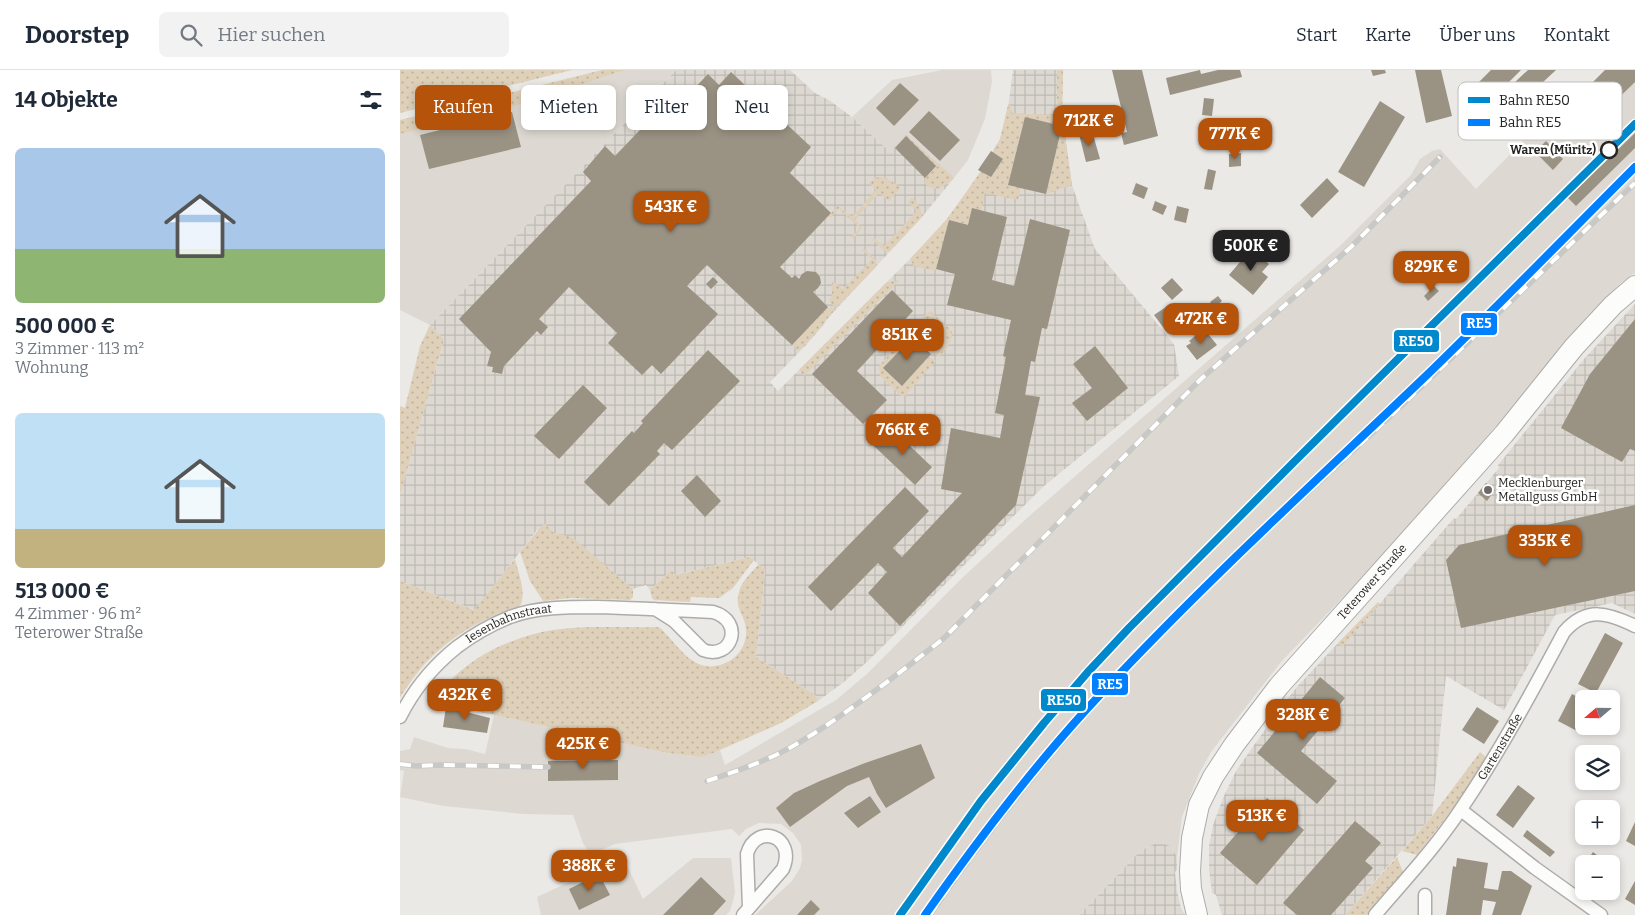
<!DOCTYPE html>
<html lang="de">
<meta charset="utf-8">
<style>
body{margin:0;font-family:Bitter,serif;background:#f2f2f3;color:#1f2937;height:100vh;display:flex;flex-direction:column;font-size:19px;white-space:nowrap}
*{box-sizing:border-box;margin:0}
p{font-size:16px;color:#747a83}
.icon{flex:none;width:28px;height:28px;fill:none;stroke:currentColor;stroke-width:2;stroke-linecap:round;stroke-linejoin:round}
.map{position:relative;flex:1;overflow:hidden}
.drawer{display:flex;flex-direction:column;background:#fff;width:400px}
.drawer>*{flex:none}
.hud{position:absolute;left:15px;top:15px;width:475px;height:45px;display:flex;gap:10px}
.needle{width:32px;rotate:250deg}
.buttons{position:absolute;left:1175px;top:620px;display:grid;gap:10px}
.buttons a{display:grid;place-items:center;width:45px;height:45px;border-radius:8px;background:#fff;box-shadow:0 2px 8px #0003;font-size:25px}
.price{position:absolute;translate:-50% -42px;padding:0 11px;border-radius:10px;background:#b45309;color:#fff;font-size:16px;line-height:32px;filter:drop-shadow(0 1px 2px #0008)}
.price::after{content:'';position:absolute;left:50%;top:30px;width:15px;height:11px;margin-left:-8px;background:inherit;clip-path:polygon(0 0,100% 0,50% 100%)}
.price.on{background:#222;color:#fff}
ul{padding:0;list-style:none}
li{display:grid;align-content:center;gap:10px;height:265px;padding:0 15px}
li span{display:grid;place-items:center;height:155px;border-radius:8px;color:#555}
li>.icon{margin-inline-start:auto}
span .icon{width:90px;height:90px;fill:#fffc;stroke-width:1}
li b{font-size:21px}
h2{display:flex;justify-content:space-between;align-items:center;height:60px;padding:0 15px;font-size:21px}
.tag{padding:0 18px;border-radius:8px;background:#fff;box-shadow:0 2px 8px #0003;font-size:18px;line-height:45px}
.tag.on{background:#b45309;color:#fff}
header{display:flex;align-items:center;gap:30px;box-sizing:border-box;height:70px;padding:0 25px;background:#fff;border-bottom:1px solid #e0e1e3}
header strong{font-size:24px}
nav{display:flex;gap:28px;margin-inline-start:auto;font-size:18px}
.search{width:350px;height:45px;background:#f2f2f3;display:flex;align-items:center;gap:12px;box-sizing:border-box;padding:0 18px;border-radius:8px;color:#747a83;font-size:19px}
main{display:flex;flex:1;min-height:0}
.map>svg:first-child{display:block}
.built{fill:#ddd9d2}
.industrial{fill:url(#industrial-grid)}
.grass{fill:url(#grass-dots)}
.building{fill:#9a9283}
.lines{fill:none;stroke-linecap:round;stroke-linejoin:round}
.minor-casing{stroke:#aeacaa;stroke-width:15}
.primary-casing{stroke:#aeacaa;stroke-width:22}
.minor{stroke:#fcfcfb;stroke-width:12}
.primary{stroke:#fcfcfb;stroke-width:20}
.rail-casing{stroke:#c8c8c7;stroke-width:5.5}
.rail{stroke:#fff;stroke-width:4;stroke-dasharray:11;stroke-linecap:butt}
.rail-1-casing{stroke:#fff;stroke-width:11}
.rail-2-casing{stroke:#fff;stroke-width:11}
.rail-1{stroke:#08c;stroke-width:8}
.rail-2{stroke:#0080ff;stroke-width:8}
.stop-dot{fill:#fff;stroke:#262523;stroke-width:2.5}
.poi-dot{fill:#6b6a67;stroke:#fff;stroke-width:2}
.labels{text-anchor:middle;stroke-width:5;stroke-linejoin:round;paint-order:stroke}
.stop-label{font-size:12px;font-weight:bold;fill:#262523;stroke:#fff;text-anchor:end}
.poi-label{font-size:12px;fill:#262523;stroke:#fff;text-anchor:start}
.street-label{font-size:12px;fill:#262523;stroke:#fff}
.key{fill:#fff;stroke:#bebebd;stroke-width:1}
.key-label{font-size:14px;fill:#262523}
.line-badge{stroke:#fff;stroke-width:2}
.badge-label{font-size:14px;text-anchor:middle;font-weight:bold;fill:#fff}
</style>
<header>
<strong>Doorstep</strong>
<div class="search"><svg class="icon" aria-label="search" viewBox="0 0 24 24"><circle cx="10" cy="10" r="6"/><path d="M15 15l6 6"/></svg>Hier suchen</div>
<nav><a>Start</a><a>Karte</a><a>Über uns</a><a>Kontakt</a></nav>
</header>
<main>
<section class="drawer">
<h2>14 Objekte<svg class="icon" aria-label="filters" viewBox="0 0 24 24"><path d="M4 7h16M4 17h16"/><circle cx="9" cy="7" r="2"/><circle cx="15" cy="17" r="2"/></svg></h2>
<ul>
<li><span style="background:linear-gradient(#a9c7e8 65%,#8fb573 0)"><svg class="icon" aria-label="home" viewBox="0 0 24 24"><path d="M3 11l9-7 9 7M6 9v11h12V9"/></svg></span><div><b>500 000 €</b><p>3 Zimmer · 113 m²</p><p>Wohnung</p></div></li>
<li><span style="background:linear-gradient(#bfe0f5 75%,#c2b280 0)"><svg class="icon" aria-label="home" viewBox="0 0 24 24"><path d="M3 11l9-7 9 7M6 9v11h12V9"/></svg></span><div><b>513 000 €</b><p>4 Zimmer · 96 m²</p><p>Teterower Straße</p></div></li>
</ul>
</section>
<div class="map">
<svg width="1235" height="845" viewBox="0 0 1235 845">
<defs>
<pattern id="industrial-grid" width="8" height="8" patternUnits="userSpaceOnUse" patternTransform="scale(1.25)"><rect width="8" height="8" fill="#ddd9d2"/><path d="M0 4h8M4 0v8" fill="none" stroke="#bebab4"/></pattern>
<pattern id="grass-dots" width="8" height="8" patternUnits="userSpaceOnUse" patternTransform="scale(1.25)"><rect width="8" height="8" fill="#ded0b9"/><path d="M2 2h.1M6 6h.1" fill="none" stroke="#beb29f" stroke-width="1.8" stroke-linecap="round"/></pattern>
</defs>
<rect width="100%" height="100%" fill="#ebe9e6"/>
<path class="built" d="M226 0H276L30 255 0 240V64L115 36Z
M542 0H591L592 12 585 49 568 90 554 108 506 66 490 82 452 47 492 10Z
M1205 0H1235V203L1222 212 1193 240 1150 290 1078 378 993 475 881 592 811 682 799 704 782 747 777 788 773 779 762 774H754L744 779 729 791 728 794 679 845H355L392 811 400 798 402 790 401 775 393 763 381 754 359 753 346 759 339 766 332 759 215 774 190 785 183 773 173 745 124 744 43 736 0 727 4 701 0 700V681L10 679 14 667 48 678 65 679 85 684 94 645 267 683 302 687 320 680 325 695 436 630 468 603 562 508 627 448 941 175 1011 105 1020 89 1032 81 1040 79 1076 119 1128 66 1148 57Z
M223 787 243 829 293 788H331L335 822 333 831 330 841 326 845H141L137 827Z"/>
<path class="industrial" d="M276 0H390L415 23 429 30 452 47 490 82 506 65 554 108 522 147 427 249 422 257 406 275 370 312 378 321 525 174 547 149 572 116 600 69 607 46 613 0H663L662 45 672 115 695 179 774 274 779 306 644 416 469 590 444 612 418 631 415 625 356 587 365 500 350 487 275 505 271 500 250 520 246 515 233 519 172 468 153 463 137 460 75 540 0 511V425L44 269 30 255Z
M1235 234V544L1212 533 1155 545 1104 640 1046 606 1032 746 945 845H822L816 825 812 823 809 800V776L813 755 823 728 836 701 880 638 897 617 938 573 943 576 1054 448 1056 449 1099 398 1098 395 1184 289Z
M754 774H762L768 775 773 779 777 788V800L775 802 777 821 781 838 785 845H679L728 794 729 791 744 779Z"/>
<path class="grass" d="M0 0H172L0 43Z
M202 0H226L115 36 0 64V50Z
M657 0H663L662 45 672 115 646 124 662 56 625 47 608 114 621 118 618 130 585 123 581 141 572 139 568 155 549 150 535 201 514 196 510 189 547 149 581 101 592 106 603 89 593 83 600 69 608 35H611L612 43 657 45Z
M506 65 554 108C544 117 535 124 524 113L525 108 536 96 506 67 490 82Z
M480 107 486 108 499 116 500 119 489 131 479 123 455 149 462 158 453 169 451 167 460 158 439 139 430 148 428 146 438 136 452 147 476 120 469 113 475 108Z
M512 127 520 137 522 147 490 181 486 182 472 170 474 168 484 176 517 141 508 132Z
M464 179 476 190V197L436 238 429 231 432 225V213L435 212 443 219 472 189 462 180Z
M500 210 404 306 399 300 487 212Z
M431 236 435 240C422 254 413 269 398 281L392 275 427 238 428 239Z
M530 241 552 261C553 272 546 279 539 287L514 265 483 298 502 316 529 286 536 291 505 326H501L480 306 479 296 526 244Z
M30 255 44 269 0 425V336L5 338 20 276Z
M144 453 154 463 172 467 233 519V527L230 530 170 528 143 531 130 511 120 482Z
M350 487 354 490 333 518 319 528 291 527 290 532 254 530 252 528 250 520 271 500 276 505Z
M115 489C118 502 127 523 120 536 81 548 44 570 18 602 11 610 6 619 0 627V511L74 540Z
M359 494 365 500 356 587 415 625 418 631 381 653 313 683 302 687 267 683 35 632C39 625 43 619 48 613 75 584 115 566 153 560 187 555 223 558 257 557L260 558C276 572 290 600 315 596 322 595 329 592 335 587 343 579 347 570 346 559 345 545 334 539 339 522 341 512 352 502 359 494Z
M978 532 980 534 942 577 938 573Z
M1080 682 1087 688 1055 736 1017 785 1002 781 1032 746Z
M997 787 1003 802 966 845H945Z"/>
<path class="building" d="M712 0H742L758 66 724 75 721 63 727 62Z
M800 0 801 4 818 0H840L842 7 770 25 766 8Z
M971 0H985L986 3 973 6Z
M1015 0H1041L1052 46 1026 53Z
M1091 0H1121L1080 41 1065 26Z
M1128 0H1156L1112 41 1099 27Z
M1205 0H1235V12L1200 46 1193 39 1161 70 1148 57Z
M331 2 411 77 390 103 431 143 380 197 392 208 395 205 399 209 402 204 407 201 416 202 420 207 421 213 418 218 413 222 428 237 392 275 307 195 287 216 318 244 261 304 252 295 242 305 208 273 217 263 169 217 139 249 148 257 141 265 137 261 104 296 102 304 92 302 93 297 87 296 91 282 59 249 191 111 183 102 205 76 215 86 281 17 289 24 308 4 319 15Z
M500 13 519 30 494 56 476 38Z
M804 28 814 29 812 46 802 45Z
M980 31 1005 47 964 117 938 102Z
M529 41 560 70 540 91 509 62Z
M112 42 121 77 29 99 20 65Z
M625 47 662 56 646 124 608 115Z
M692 61 700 89 686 92 679 64Z
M1235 63V78L1176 136 1168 128Z
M506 66 536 96 525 108 495 78Z
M1146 71 1163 89 1153 100 1135 82Z
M591 81 603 89 591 107 578 100Z
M841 83V96L829 97V84Z
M808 99 816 101 812 120 804 119Z
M927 108 939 121 912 148 900 135Z
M736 113 748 118 744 129 732 124Z
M755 131 767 136 763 145 752 140Z
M777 136 789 139 786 153 774 150Z
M572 138 607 147 592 210 614 216 630 149 670 160 647 259 642 258 635 292 631 291 625 325 640 327 616 435 500 556 468 523 487 502 478 493 431 541 408 517 505 417 529 441 493 478 502 487 562 423 541 419 551 358 600 368 604 345 595 343 606 287 603 286 611 250 547 235 555 204 536 199 549 150 568 155Z
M851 179 869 194 862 202 868 207 853 225 829 205Z
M313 207 318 212 311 219 306 214Z
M772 208 783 220 772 230 761 218Z
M1034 216 1039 221 1028 231 1024 226Z
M492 220 513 241 457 301 487 330 463 354 412 304Z
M818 226 822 231 815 237 810 232Z
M766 237 771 244 778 239 785 247 766 261 754 245Z
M1235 249V381L1230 379 1222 392 1161 358 1190 304Z
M804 259 817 275 797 290 786 276 791 273 789 271Z
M513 267 531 284 502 316 483 298Z
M695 276 728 318 687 351 672 333 692 318 673 294Z
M308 280 340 311 272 380 264 373 257 381 260 384 209 436 184 412 232 361 234 363 243 353 241 351Z
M183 315 207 338 159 389 134 366Z
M491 358 532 397 515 415 474 376Z
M297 405 321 431 305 447 281 421Z
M1086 413 1095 420 1087 431 1078 423Z
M1235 435V521L1061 558 1046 490 1059 475Z
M1205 563 1223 573 1196 623 1178 614Z
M920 607 945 628 901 681 937 711 917 734 857 683Z
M1172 624 1184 630V648L1177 661 1158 651Z
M46 637 90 648 87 663 43 657Z
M1077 637 1099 651 1084 674 1062 660Z
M521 674 535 708 486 738 477 724 469 707 447 716 390 757 376 738 394 723 420 711 465 693Z
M218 690V710L148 711V691Z
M1118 715 1135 728 1113 758 1096 745Z
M470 726 481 742 458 758 444 743Z
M867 728 904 760 857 815 820 783Z
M955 751 981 773 965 791 973 798 931 845H897L883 833Z
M1235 752V776L1226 771Z
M1127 760 1155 782 1150 787 1123 766Z
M1193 782 1208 794H1185Z
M1057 788 1088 793 1084 818 1098 820 1102 801H1111L1132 816 1121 845H1092L1096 832 1083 830 1081 845H1046L1053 796 1056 797Z
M199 804 210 825 179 840 169 819Z
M301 807 326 831 313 845H263Z
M1235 811V835L1225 829Z
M411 830 420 839 414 845H397Z"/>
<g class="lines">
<defs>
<g id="minor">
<path id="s1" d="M0 647C14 619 32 597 57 577 73 565 90 555 110 547 137 537 167 537 196 537 235 538 274 540 313 542 345 551 332 591 303 580L274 551 255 539"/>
<path d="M1061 740 1135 798 1201 845"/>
<path d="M343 845 383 799C397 766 356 752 347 784L349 838"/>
<path id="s2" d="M975 845C1004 811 1036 777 1061 739 1099 683 1132 622 1164 562 1187 536 1208 543 1235 556"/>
<path d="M1025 845V825"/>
</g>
<g id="primary">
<path id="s3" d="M797 845 791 819 790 801 792 768 799 735 813 707 834 675 879 616 1104 364 1174 277 1213 235 1235 216"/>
</g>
</defs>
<use href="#minor" class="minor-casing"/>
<use href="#primary" class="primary-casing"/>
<use href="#minor" class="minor"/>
<use href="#primary" class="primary"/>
<defs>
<path id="rail" d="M0 694 16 696 42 695 148 697
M307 711C331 703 355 695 378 684 410 668 439 647 468 626 494 607 519 588 544 568L802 308 951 177 1040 87
M530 845C585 765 646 688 711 616 801 518 901 430 998 339 1077 264 1156 188 1235 113"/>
</defs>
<use href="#rail" class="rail-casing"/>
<use href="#rail" class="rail"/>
<defs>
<path id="rail-1" d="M500 845 581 731 644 653 687 603 729 558 895 391 1235 54"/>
<path id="rail-2" d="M525 845C575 774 627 705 685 641 794 522 913 414 1029 303 1099 235 1166 166 1235 97"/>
</defs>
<use href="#rail-1" class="rail-1-casing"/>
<use href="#rail-2" class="rail-2-casing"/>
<use href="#rail-1" class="rail-1"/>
<use href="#rail-2" class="rail-2"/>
</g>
<circle class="stop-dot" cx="1209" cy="80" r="8"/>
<circle class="poi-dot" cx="1088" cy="420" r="5"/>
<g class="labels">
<g class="stop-label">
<text x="1196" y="84">Waren (Müritz)</text>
</g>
<g class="poi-label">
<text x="1098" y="417">Mecklenburger<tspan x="1098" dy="14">Metallguss GmbH</tspan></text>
</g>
<g class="street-label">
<text dy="4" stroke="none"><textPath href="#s3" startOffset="395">Teterower Straße</textPath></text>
<text dy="4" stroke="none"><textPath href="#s1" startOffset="149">Iesenbahnstraat</textPath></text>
<text dy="4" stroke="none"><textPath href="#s2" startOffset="210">Gartenstraße</textPath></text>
</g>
</g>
<rect x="1058" y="12" width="164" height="58" rx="8" class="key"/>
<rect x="1068" y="27" width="22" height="6" fill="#08c"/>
<rect x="1068" y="49" width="22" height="7" fill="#0080ff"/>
<g class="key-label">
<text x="1099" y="35">Bahn RE50</text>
<text x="1099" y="57">Bahn RE5</text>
</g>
<g class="line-badge">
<rect x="1060" y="242" width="38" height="24" rx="5" fill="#0080ff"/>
<rect x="993" y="259" width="47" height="24" rx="5" fill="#08c"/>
<rect x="691" y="602" width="38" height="24" rx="5" fill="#0080ff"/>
<rect x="640" y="618" width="47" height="24" rx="5" fill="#08c"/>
</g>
<g class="badge-label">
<text x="1079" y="258">RE5</text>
<text x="1016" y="276">RE50</text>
<text x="710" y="619">RE5</text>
<text x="664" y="635">RE50</text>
</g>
</svg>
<div class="buttons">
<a><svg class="needle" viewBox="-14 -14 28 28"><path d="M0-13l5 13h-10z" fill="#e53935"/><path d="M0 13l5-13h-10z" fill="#747a83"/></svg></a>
<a><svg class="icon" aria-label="layers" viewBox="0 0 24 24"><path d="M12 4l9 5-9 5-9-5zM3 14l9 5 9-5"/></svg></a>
<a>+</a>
<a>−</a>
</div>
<b class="price" style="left:689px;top:77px">712K €</b>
<b class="price" style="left:835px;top:90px">777K €</b>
<b class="price" style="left:271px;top:163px">543K €</b>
<b class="price on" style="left:851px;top:202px">500K €</b>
<b class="price" style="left:1031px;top:223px">829K €</b>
<b class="price" style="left:801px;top:275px">472K €</b>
<b class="price" style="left:507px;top:291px">851K €</b>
<b class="price" style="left:503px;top:386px">766K €</b>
<b class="price" style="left:1145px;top:497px">335K €</b>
<b class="price" style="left:65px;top:651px">432K €</b>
<b class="price" style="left:903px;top:671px">328K €</b>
<b class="price" style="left:183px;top:700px">425K €</b>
<b class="price" style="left:862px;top:772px">513K €</b>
<b class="price" style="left:189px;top:822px">388K €</b>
<div class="hud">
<a class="tag on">Kaufen</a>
<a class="tag">Mieten</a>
<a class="tag">Filter</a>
<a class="tag">Neu</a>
</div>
</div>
</main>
